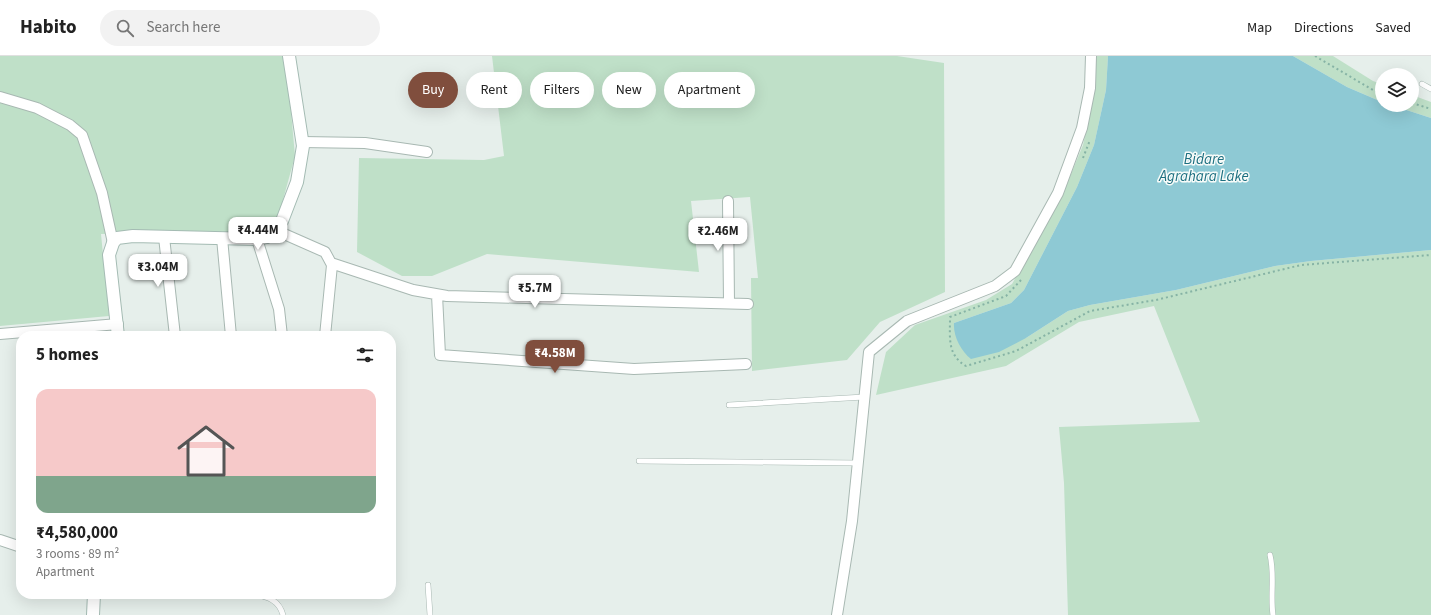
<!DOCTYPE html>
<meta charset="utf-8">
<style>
body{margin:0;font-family:"Source Sans 3",sans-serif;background:#f2f2f2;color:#222;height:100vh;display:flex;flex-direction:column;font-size:15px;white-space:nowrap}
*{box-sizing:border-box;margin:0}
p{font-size:13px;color:#767676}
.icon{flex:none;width:22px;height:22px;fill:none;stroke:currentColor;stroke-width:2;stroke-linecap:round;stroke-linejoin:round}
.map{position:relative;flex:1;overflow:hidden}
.panel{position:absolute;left:16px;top:275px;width:380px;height:268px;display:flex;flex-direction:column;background:#fff;border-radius:16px;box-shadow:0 4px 16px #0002}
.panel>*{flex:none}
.guide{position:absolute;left:408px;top:16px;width:380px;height:36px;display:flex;gap:8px}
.tools{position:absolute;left:1375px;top:12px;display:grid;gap:8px}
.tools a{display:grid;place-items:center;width:44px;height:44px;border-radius:50%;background:#fff;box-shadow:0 4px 16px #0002;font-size:20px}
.price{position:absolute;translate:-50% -34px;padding:0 9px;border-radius:8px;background:#fff;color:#222;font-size:13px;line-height:26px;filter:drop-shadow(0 1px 2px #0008)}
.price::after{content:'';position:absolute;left:50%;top:24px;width:12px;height:9px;margin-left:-6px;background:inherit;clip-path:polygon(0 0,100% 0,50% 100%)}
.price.active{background:#804e3d;color:#fff}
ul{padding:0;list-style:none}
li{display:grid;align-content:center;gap:8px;height:212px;padding:0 20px}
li+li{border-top:1px solid #e0e0e0}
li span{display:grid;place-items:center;height:124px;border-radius:12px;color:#555}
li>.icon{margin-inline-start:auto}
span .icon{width:72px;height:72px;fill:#fffc;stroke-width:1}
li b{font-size:17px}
h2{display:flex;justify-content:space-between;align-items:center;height:48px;padding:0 20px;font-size:17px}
.chip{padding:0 14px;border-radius:18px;background:#fff;box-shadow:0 4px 16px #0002;font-size:14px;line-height:36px}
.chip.active{background:#804e3d;color:#fff}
header{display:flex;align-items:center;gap:24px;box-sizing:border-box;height:56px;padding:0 20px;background:#fff;border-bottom:1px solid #e0e0e0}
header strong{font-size:19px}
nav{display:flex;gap:22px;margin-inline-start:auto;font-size:14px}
.search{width:280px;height:36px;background:#f2f2f2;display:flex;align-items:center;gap:10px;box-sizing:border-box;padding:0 14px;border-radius:22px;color:#767676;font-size:15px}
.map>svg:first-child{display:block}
.green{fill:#bfe0c8}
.water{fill:#8ec9d4}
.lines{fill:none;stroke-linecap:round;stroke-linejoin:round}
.lane-casing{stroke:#a8b8b2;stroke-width:6}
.street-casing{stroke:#a8b8b2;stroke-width:12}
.secondary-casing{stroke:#a4bbb3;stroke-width:14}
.path{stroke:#86b3a5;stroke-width:2;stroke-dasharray:2 3;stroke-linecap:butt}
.lane{stroke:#fff;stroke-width:5}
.street{stroke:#fff;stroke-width:10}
.secondary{stroke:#fff;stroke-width:12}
.labels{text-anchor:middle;stroke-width:3;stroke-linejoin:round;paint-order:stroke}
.water-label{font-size:15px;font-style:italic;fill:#1c6f80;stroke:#f7fbf9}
</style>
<header>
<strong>Habito</strong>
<div class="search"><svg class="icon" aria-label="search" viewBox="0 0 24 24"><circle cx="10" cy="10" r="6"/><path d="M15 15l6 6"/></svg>Search here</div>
<nav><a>Map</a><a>Directions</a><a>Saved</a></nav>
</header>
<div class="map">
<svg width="1431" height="559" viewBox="0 0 1431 559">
<rect width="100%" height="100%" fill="#e6efeb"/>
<path class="green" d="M0 0H286L295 100 278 162 265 176 101 178 109 260 0 270Z
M492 0H897L944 7 945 236 880 266 847 304 752 315 751 222H758L750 141 691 145 699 216 487 198 432 220H402L357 196 359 102 484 104 504 100Z
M1096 0H1108L1106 34 1094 89 1077 131 1024 234 1011 247 954 267 1026 282 1068 255 1090 249 1176 234 1275 210 1311 205 1431 194V559H1068L1064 427 1059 371 1200 366 1154 250 1079 266 1006 310 876 339 886 296 915 269 986 244 1012 228 1064 135 1083 89 1095 32Z
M1293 0H1333L1373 25 1382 28V46L1347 31Z
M1412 39 1431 46V62L1391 49H1412Z"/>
<path class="water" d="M1108 0H1293L1347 31 1382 46V49H1391L1431 62V194L1311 205 1275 210 1176 234 1090 249 1068 255 1026 282 999 296 971 303C961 295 953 280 954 267L1011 247 1024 234 1077 131 1094 89 1106 34Z"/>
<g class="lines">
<defs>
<path id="lane" d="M1422 28 1431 33
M729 349 864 341
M639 405 858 407
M1270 499C1275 519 1270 539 1273 559
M428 529 430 559
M254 538C268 541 279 544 283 559"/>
<path id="street" d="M0 41 37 52 70 69 82 79 102 137 113 187
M302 86 365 87 427 96
M728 145 729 247
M275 174 325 196 332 209 325 280
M164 181 175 280
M222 182 231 280
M257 183 279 253 282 280
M331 207 413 234 447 240 748 248
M437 239 440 299 634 313 746 308
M0 278 118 268
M0 484 21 491
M837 559 852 465 869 296 907 265 995 230 1015 215 1058 137 1082 72 1090 32 1091 0"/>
<path id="secondary" d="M118 280 109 199 113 187 117 182 133 180 257 183 267 181 282 165 297 126 303 90 289 0
M93 559 94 538"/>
</defs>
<use href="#lane" class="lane-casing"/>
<use href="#street" class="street-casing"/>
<use href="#secondary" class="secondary-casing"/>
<path class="path" d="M1315 0 1373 34 1382 37
M1412 47 1431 53
M1083 102 1090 84
M1021 224 1006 240 950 261C950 282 947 299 966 310L1016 295 1090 255 1156 244 1301 209 1431 199"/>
<use href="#lane" class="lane"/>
<use href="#street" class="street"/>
<use href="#secondary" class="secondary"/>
</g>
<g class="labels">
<g class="water-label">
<text x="1204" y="108">Bidare<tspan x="1204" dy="17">Agrahara Lake</tspan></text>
</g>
</g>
</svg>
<div class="tools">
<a><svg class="icon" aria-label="layers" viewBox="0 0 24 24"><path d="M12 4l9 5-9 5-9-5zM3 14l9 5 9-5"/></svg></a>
</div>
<b class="price" style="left:258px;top:195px">₹4.44M</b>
<b class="price" style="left:718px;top:196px">₹2.46M</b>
<b class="price" style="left:158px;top:232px">₹3.04M</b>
<b class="price" style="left:535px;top:253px">₹5.7M</b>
<b class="price active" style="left:555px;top:318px">₹4.58M</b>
<div class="guide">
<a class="chip active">Buy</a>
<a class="chip">Rent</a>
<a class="chip">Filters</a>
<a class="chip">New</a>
<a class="chip">Apartment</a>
</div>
<section class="panel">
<h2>5 homes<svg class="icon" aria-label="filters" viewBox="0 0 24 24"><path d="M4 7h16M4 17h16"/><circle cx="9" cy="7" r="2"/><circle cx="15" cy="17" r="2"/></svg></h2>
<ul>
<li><span style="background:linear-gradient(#f6c9c9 70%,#7fa58c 0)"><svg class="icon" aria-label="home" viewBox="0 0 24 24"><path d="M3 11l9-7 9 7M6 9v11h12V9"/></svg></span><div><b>₹4,580,000</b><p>3 rooms · 89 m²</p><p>Apartment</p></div></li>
</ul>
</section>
</div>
